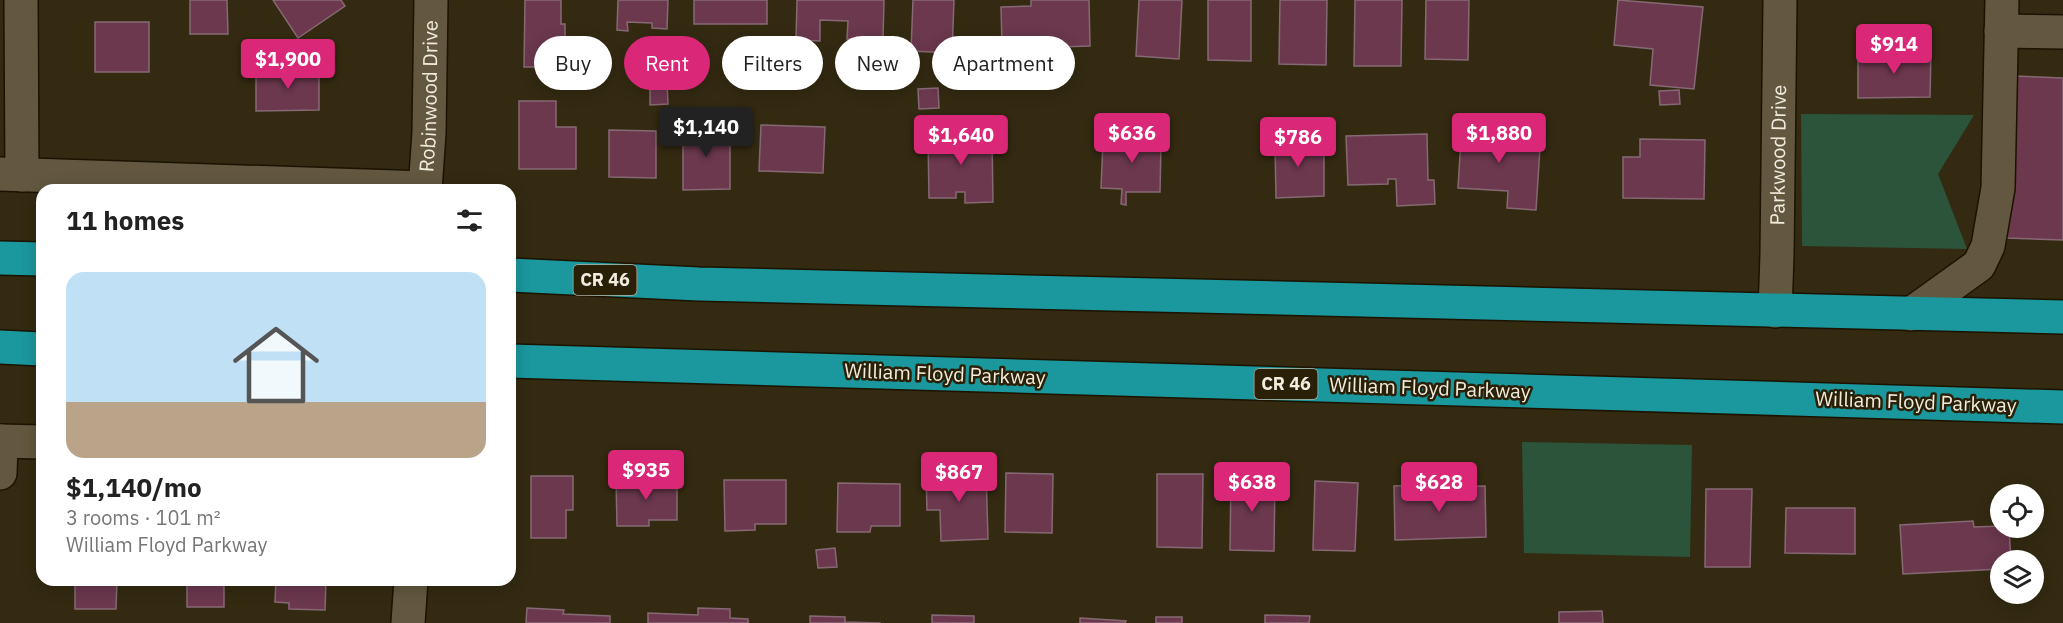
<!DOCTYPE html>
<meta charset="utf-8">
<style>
body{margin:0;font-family:"IBM Plex Sans",sans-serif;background:#f6f6f6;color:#222;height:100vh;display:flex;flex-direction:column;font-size:22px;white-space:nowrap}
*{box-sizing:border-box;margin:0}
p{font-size:20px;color:#767676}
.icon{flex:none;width:33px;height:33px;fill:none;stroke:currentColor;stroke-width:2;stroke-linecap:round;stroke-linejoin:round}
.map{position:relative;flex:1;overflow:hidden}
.details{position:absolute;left:36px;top:184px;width:480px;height:402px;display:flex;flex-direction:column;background:#fff;border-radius:18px;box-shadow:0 3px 15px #0003}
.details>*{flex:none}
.guide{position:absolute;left:534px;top:36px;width:570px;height:54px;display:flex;gap:12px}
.tools{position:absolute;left:1990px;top:484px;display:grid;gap:12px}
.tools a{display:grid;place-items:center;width:54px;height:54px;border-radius:50%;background:#fff;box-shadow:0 3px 15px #0003;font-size:30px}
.price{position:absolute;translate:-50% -51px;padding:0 14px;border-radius:6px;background:#db2777;color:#fff;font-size:20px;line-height:39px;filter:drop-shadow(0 2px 3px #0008)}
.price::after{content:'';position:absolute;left:50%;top:36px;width:18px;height:14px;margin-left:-9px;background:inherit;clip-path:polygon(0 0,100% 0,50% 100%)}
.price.on{background:#222;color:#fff}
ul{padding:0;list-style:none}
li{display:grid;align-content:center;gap:12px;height:318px;padding:0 30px}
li+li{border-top:2px solid #e0e0e0}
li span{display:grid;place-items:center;height:186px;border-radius:18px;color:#555}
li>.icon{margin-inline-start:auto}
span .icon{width:108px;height:108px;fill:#fffc;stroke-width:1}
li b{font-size:26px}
h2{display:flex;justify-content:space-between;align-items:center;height:72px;padding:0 30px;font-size:26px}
.pill{padding:0 21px;border-radius:27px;background:#fff;box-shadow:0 3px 15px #0003;font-size:21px;line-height:54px}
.pill.on{background:#db2777;color:#fff}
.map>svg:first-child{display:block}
.green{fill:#2b543b}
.building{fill:#6b384d;stroke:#866974;stroke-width:1.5}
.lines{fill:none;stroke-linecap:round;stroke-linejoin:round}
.minor-casing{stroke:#1b1200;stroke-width:36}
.highway-casing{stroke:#1b1200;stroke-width:36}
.minor{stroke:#63583f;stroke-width:33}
.highway{stroke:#1a989d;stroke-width:33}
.labels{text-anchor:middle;stroke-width:5;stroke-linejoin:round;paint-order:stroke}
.shield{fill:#2a2008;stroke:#b6af9e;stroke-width:1.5}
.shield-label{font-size:18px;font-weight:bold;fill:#f2ecde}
.street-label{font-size:20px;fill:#f2ecde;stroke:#2a2008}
</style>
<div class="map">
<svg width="2063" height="623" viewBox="0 0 2063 623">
<rect width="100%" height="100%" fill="#342a12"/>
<path class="green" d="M1801 114 1974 115 1938 174 1967 249 1802 246Z
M1522 442 1692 445 1690 557 1524 553Z"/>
<path class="building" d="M190 0H227L228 34H190Z
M273 0H341L345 6 298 38Z
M525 0H561V24H565V46L560 45V67H524Z
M618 0H668L667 29 652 28V23L627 22 628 31 617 30Z
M694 0H767V24H694Z
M797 0H884L883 39H847L848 21 820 20V41L796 40Z
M913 0H954L952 53 911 51Z
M1031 0H1089L1090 46 1056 47V68H1030V47H1002L1001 7 1031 6Z
M1139 0H1182L1179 59 1136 56Z
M1208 0H1251V61L1208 60Z
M1280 0H1327L1326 65 1279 64Z
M1355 0H1402L1401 66H1354Z
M1426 0H1469L1468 60 1425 59Z
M1618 0 1703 7 1694 89 1650 85 1653 49 1614 45Z
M95 22H149V72H95Z
M1858 52H1931L1930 97 1858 98Z
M319 69V110L256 111V70Z
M2013 76 2063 78V240L2007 238Z
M667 82 668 104 650 105V83Z
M938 88 939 108 919 109 918 89Z
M1679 90 1680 104 1660 105 1659 91Z
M519 101H556V127H576V169H519Z
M949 122H966V137H992L993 202 965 203V192H956V198H929L928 137 949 136Z
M1462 122 1515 124 1514 147 1540 148 1536 210 1507 208 1508 191 1458 188Z
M761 125 825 127 823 173 759 171Z
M683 127H730V189L683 190Z
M1279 129H1289V135H1295L1296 146H1324V196L1276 198 1275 144H1279Z
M609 130 656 131V178L609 177Z
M1126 131 1155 132V143H1161L1160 192H1126V205L1121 204 1122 189 1101 188 1103 142 1125 143Z
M1427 134 1428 180H1434L1435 204 1397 206 1396 179H1388V184L1348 185 1346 136Z
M1640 139 1705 140 1704 199 1623 198V157H1640Z
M986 470 988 539 941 541 940 510H927L926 472Z
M1006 473 1053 474 1052 533 1005 532Z
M1157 474H1203L1202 548 1157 547Z
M1231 475 1275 477 1274 551 1230 550Z
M531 476H573V510H566V538H531Z
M616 478H677V520H649V526H617Z
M724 480H786V524H755V530L725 531Z
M1315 481 1358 483 1355 551 1313 550Z
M838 483 900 484V526H871L870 532H837Z
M1435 485V491H1458V487L1485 486 1486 537 1395 540 1394 486Z
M1706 489H1752L1750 567H1705Z
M1786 508H1855V554L1785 553Z
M1973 521 1974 527 2001 526V528H2009L2011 561H2001V569L1903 574 1900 525Z
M835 548 837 567 818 568 816 550Z
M75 580H117L116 609H75Z
M187 580H224V607H187Z
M276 580H326L325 610 289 609V603L275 602Z
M527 608 564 610 563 614 610 616V623H526Z
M698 608 730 609V618L748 619V623H648V613L698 615Z
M1602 611 1603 623H1559V612Z
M932 615 974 616V623H932Z
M1265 615 1310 616 1309 623H1265Z
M810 616 845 617V622L881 623H810Z
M1156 617H1182V623H1156Z
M1080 618 1126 621 1125 623H1080Z"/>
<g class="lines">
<defs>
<g id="minor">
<path d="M21 0 22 175"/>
<path d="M2001 31 2063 32"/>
<path d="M0 174 425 188"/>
<path id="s1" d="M425 190 429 133 431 0"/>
<path id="s2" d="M1775 311 1777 255 1780 0"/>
<path d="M1911 314 1979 265 1988 246 1998 188 2002 0"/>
<path d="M0 441 42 442"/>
<path d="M0 473 1 441"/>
<path d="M408 623 411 580"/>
</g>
<path id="highway" d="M0 258 42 259
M510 275 699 284 2063 317
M0 347 42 349
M510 361 2063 407"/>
</defs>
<use href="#minor" class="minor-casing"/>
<use href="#highway" class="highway-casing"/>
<use href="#minor" class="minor"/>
<use href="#highway" class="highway"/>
</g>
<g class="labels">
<g class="shield">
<rect x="573.5" y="265" width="63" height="30" rx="4.5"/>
<rect x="1254.5" y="369" width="63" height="30" rx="4.5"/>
</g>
<g class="shield-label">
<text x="605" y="286">CR 46</text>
<text x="1286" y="390">CR 46</text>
</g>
<g class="street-label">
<text dy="7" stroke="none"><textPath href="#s1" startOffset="94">Robinwood Drive</textPath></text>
<text dy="7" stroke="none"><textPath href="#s2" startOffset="156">Parkwood Drive</textPath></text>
<text transform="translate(945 374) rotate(2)" y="7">William Floyd Parkway</text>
<text transform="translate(1430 388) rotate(2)" y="7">William Floyd Parkway</text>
<text transform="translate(1916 402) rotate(2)" y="7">William Floyd Parkway</text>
</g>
</g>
</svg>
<div class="tools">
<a><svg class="icon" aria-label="locate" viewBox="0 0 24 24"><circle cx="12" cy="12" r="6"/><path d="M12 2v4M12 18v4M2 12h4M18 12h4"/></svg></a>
<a><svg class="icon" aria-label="layers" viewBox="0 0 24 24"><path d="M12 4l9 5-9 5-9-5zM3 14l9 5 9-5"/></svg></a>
</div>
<b class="price" style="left:1894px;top:75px">$914</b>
<b class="price" style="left:288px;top:90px">$1,900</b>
<b class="price on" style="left:706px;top:158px">$1,140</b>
<b class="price" style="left:1132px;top:164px">$636</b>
<b class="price" style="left:1499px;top:164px">$1,880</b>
<b class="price" style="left:961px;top:166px">$1,640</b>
<b class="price" style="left:1298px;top:168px">$786</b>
<b class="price" style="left:646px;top:501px">$935</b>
<b class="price" style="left:959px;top:503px">$867</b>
<b class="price" style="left:1252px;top:513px">$638</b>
<b class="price" style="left:1439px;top:513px">$628</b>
<div class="guide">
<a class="pill">Buy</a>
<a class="pill on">Rent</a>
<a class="pill">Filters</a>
<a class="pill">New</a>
<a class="pill">Apartment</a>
</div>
<section class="details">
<h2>11 homes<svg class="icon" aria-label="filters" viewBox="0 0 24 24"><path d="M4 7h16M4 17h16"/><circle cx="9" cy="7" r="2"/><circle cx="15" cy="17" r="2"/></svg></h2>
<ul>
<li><span style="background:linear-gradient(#bfe0f5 70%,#b9a48a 0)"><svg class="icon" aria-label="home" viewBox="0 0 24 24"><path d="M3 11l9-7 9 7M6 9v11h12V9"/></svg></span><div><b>$1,140/mo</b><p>3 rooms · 101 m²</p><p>William Floyd Parkway</p></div></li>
</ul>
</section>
</div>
